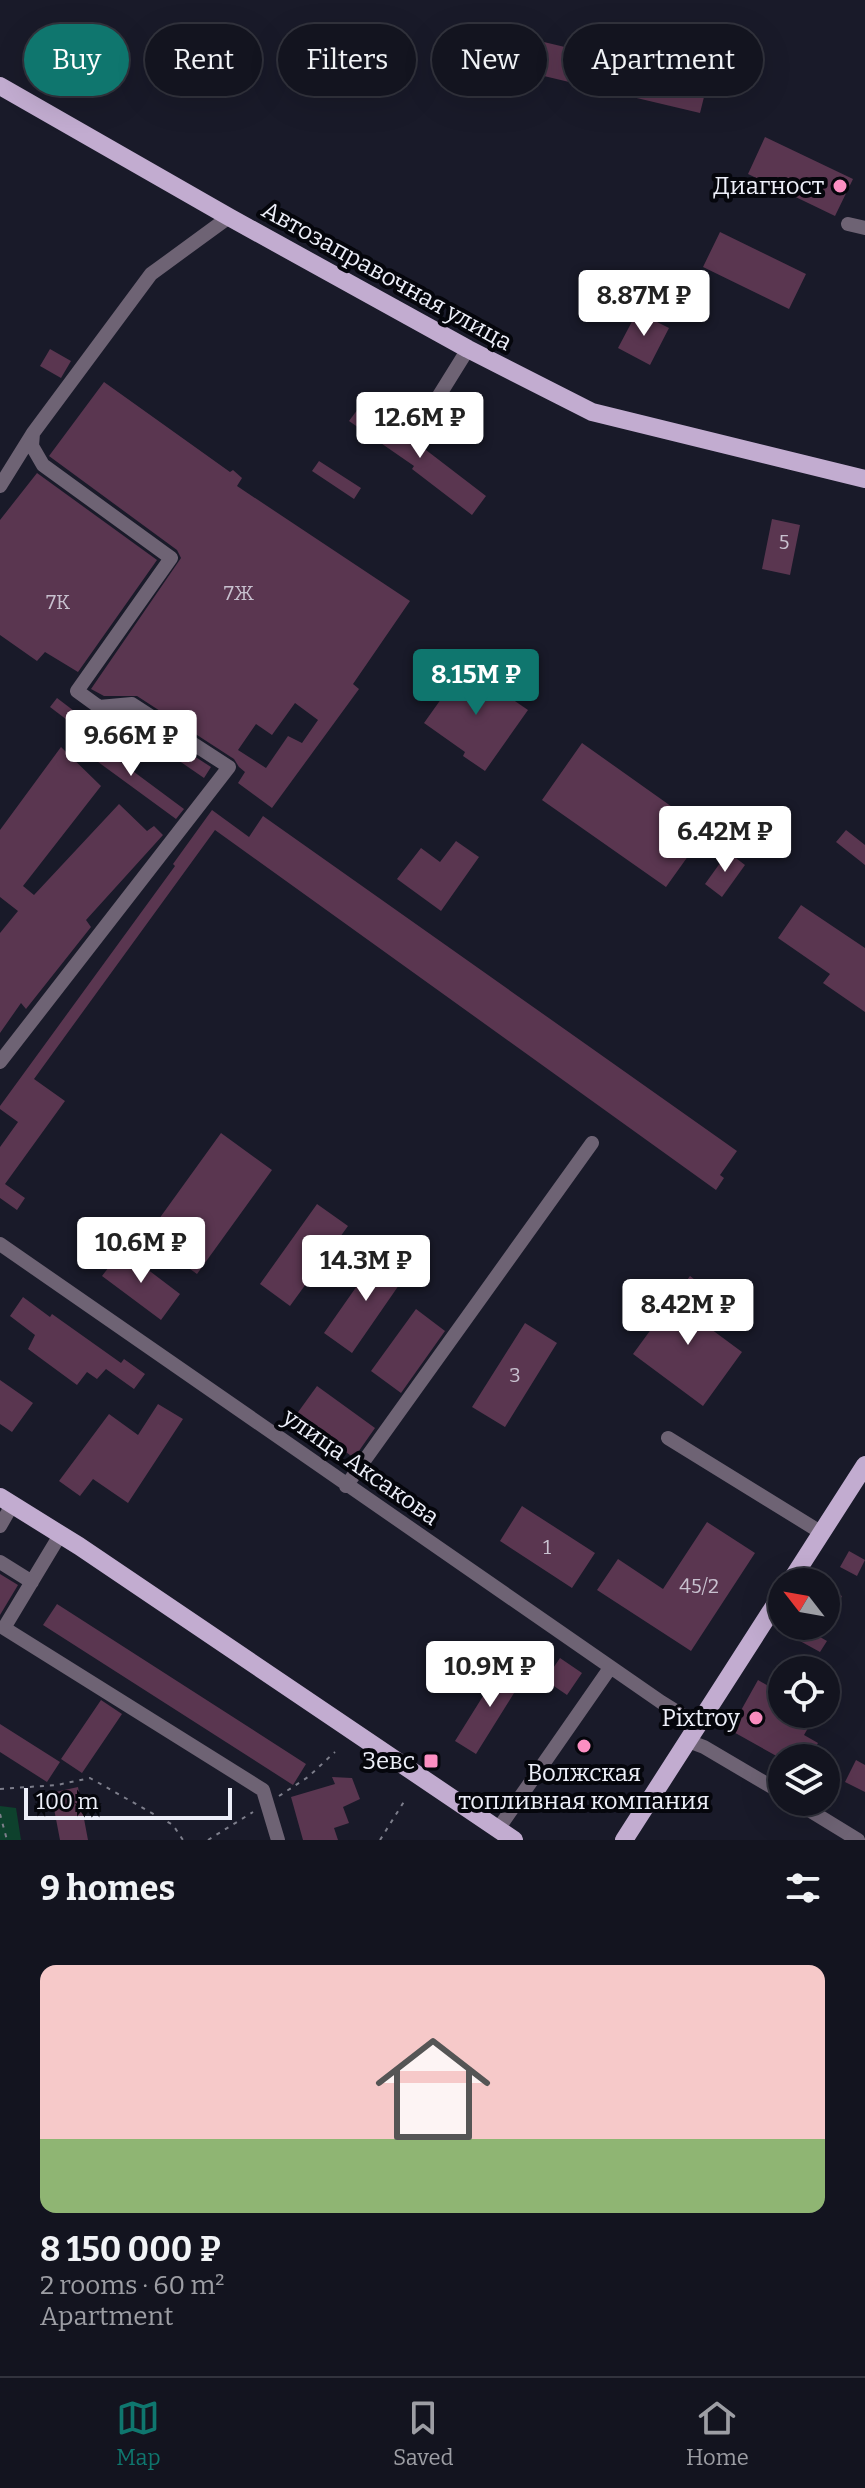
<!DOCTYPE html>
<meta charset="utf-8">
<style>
body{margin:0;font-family:Bitter,serif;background:#20212c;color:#f1f3f6;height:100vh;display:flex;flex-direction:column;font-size:30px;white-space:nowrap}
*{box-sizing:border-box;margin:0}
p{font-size:26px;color:#9d9ea4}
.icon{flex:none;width:44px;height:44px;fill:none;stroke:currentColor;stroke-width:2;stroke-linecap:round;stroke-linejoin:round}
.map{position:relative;height:1840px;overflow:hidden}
.panel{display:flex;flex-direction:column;background:#13141f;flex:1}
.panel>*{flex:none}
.hud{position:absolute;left:24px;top:24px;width:818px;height:72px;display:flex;gap:16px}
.needle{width:52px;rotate:301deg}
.fabs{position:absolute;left:768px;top:1568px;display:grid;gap:16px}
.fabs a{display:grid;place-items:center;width:72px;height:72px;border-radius:50%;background:#13141f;box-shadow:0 8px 32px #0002,0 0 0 2px #32333d;font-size:40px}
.scale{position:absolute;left:24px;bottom:20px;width:208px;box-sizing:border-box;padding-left:8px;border:4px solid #edeff9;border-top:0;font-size:22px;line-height:28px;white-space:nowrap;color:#edeff9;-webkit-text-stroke:6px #05060c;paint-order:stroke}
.price{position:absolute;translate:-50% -68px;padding:0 18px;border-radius:8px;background:#fff;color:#222;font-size:26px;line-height:52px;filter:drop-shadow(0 2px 4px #0008)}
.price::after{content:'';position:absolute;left:50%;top:48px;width:24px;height:18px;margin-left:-12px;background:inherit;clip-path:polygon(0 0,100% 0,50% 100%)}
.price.selected{background:#0f766e;color:#fff}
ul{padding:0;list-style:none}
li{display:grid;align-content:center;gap:16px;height:424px;padding:0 40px}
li+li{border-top:2px solid #32333d}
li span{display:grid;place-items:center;height:248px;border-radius:16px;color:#555}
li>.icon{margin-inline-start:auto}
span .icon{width:144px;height:144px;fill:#fffc;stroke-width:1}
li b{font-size:34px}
h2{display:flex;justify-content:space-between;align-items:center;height:96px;padding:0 40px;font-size:34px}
.chip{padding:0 28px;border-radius:36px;background:#13141f;box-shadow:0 8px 32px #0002,0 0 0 2px #32333d;font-size:28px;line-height:72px}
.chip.selected{background:#0f766e;color:#fff}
.tabs{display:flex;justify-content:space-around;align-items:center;height:112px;border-top:2px solid #32333d;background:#13141f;font-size:22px;color:#9d9ea4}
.tabs a{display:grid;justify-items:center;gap:4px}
.tabs .selected{color:#0f766e}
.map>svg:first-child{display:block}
.green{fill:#0e412d}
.building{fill:#5a3650;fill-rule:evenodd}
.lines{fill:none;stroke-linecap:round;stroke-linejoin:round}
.path{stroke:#7d7e8b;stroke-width:2;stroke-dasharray:4 6;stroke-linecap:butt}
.minor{stroke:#6e6374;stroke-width:14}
.major{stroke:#c2acd0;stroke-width:18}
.poi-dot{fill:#fc8fc2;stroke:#05060c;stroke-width:3}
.labels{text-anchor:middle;stroke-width:8;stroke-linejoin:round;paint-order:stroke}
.number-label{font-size:20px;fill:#c8c1cf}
.poi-label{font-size:24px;fill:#edeff9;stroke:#05060c;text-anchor:end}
.street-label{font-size:24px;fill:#edeff9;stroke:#05060c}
</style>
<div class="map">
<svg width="865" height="1840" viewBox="0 0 865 1840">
<rect width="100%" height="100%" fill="#191a29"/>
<path class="green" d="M0 1806 16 1808 21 1840H0Z"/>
<path class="building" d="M493 30 708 81 700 113 485 62Z
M765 137 853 179 835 216 748 174Z
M720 232 806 274 789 309 703 267Z
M637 312 669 328 650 365 618 348Z
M50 349 71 361 61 378 40 366Z
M104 382 230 472 233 470 242 478 237 486 410 601 353 684 359 689 272 808 238 783 245 772 239 767 234 759 137 696H104L91 689 181 558 177 550 49 456ZM295 703 318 720 302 743 288 736 266 768 238 750 256 724 272 735Z
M361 405 426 450 486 496 472 515 412 469 414 466 349 421Z
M319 461 361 488 354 499 312 471Z
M37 473 157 560 78 672 45 652 37 661 0 635V520Z
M772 519 800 525 790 575 762 569Z
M466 664 491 682 490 684 528 710 485 771 463 756 465 752 424 723Z
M57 698 78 714 71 723 50 707Z
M129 714 211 767 204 778 117 718 119 715Z
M87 737 184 809 176 819 79 748Z
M582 743 706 831 666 887 542 800Z
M61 747 101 786 23 886 34 895 119 804 147 831 154 826 163 835 86 920 91 927 26 1009 21 1003 0 1033V933L18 911 0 897V830Z
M212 810 249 837 263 816 737 1151 720 1175 724 1178 716 1190 215 830 34 1079 65 1101 5 1184 25 1198 17 1210 0 1198V1147L18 1122 0 1109V1106L175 866 173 864Z
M846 830 865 845V865L836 842Z
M456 841 479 857 441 911 397 879 421 848 440 862Z
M728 852 745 865 722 897 705 884Z
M801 905 865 948V1012L823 983 830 974 778 938Z
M221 1133 272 1170 197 1274 146 1237Z
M317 1204 348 1226 290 1306 260 1284Z
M122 1250 180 1294 161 1320 102 1276Z
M380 1253 408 1272 352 1353 324 1333Z
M690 1276 709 1291 692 1315 742 1352 703 1406 633 1354Z
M23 1297 50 1317 52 1314 121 1363 124 1359 145 1374 134 1389 106 1369 97 1379 87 1372 77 1385 28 1349 35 1335 10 1316Z
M416 1309 445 1331 401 1393 371 1371Z
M525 1323 557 1343 505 1427 472 1407Z
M0 1380 33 1403 12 1432 0 1424Z
M317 1386 375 1428 354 1458 296 1415Z
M158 1404 183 1419 128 1503 93 1479 80 1496 59 1481 109 1414 138 1435Z
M522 1506 595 1553 572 1588 500 1541Z
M707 1522 755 1553 691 1651 597 1590 618 1559 663 1589Z
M849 1551 865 1560 857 1576 840 1567Z
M0 1574 18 1585 0 1615Z
M826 1588 842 1596 834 1612 826 1608Z
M57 1604 306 1764 293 1785 43 1625Z
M806 1629 827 1641 820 1652 800 1641Z
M560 1658 582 1673 567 1695 545 1680Z
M503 1664 524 1677 476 1754 455 1741Z
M758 1680 782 1694V1714H816L804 1735 818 1743 809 1758H780L730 1730Z
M101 1700 122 1714 82 1773 61 1759Z
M0 1724 60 1762 47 1782 0 1752Z
M856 1760 865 1765V1792L845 1782Z
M332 1777 352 1778 360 1799 343 1807 349 1823 334 1828 338 1840H303L291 1797 335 1784Z
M78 1787 88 1840H60L51 1793Z"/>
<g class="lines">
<path class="path" d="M0 1789 57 1785 90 1778 173 1825 183 1840
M279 1796 308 1777 335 1752
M0 1814 7 1840
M208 1840 253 1812
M380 1840 405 1800"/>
<path class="minor" d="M848 224 865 228
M417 431 468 349
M0 486 33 433 151 274 229 217
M0 1062 229 767 132 704 99 707 77 691 171 558 43 465 32 446 33 433
M0 1244 661 1702 698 1725
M668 1438 822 1533
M346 1486 592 1143
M0 1526 12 1505
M60 1535 4 1628 263 1790 278 1840
M0 1562 32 1582
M688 1741 704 1747 782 1793
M796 1802 858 1840
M498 1829 610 1668"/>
<path class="major" d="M0 86 229 217 468 349 592 412 865 479
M0 1497 79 1546 514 1840
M790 1582 865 1465
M624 1840 782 1594"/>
</g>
<g class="poi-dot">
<circle cx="840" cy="186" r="8"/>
<circle cx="756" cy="1718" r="8"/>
<circle cx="584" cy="1746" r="8"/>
<rect x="423" y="1753" width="16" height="16" rx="4"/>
</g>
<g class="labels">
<g class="number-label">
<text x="784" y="549">5</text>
<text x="239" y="600">7Ж</text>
<text x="58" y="609">7К</text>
<text x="515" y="1382">3</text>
<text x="547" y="1554">1</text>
<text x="699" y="1593">45/2</text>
</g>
<g class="poi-label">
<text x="824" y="194">Диагност</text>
<text x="740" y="1726">Pixtroy</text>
<text x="415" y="1769">Зевс</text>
<text x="584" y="1781" text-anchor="middle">Волжская<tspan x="584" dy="28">топливная компания</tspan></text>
</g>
<g class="street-label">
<text transform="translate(387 276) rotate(29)" y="8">Автозаправочная улица</text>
<text transform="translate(361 1467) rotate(35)" y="8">улица Аксакова</text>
</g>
</g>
</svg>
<div class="fabs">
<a><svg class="needle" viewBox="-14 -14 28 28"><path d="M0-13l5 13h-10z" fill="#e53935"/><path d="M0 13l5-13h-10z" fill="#9d9ea4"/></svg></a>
<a><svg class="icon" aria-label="locate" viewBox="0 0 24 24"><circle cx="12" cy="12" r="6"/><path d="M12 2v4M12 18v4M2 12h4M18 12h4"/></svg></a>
<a><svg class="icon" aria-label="layers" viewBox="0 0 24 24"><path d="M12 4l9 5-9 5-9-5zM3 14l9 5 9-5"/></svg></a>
</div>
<div class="scale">100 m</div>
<b class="price" style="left:644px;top:338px">8.87M ₽</b>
<b class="price" style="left:420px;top:460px">12.6M ₽</b>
<b class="price selected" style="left:476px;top:717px">8.15M ₽</b>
<b class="price" style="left:131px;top:778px">9.66M ₽</b>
<b class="price" style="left:725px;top:874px">6.42M ₽</b>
<b class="price" style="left:141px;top:1285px">10.6M ₽</b>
<b class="price" style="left:366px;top:1303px">14.3M ₽</b>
<b class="price" style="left:688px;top:1347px">8.42M ₽</b>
<b class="price" style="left:490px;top:1709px">10.9M ₽</b>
<div class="hud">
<a class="chip selected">Buy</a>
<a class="chip">Rent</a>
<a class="chip">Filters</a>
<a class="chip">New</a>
<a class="chip">Apartment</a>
</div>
</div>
<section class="panel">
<h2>9 homes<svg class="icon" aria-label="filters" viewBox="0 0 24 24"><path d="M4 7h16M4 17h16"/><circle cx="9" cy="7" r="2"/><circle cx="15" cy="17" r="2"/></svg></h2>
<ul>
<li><span style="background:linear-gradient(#f6c9c9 70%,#8fb573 0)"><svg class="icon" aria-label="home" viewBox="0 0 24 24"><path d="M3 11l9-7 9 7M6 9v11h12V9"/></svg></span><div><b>8 150 000 ₽</b><p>2 rooms · 60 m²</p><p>Apartment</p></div></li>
</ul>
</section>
<nav class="tabs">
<a class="selected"><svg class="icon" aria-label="map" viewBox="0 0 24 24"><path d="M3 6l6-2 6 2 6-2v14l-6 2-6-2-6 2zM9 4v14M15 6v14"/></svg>Map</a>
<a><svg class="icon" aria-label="saved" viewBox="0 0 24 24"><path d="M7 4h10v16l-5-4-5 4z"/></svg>Saved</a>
<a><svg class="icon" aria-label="home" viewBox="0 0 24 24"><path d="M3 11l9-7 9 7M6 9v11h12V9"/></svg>Home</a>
</nav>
